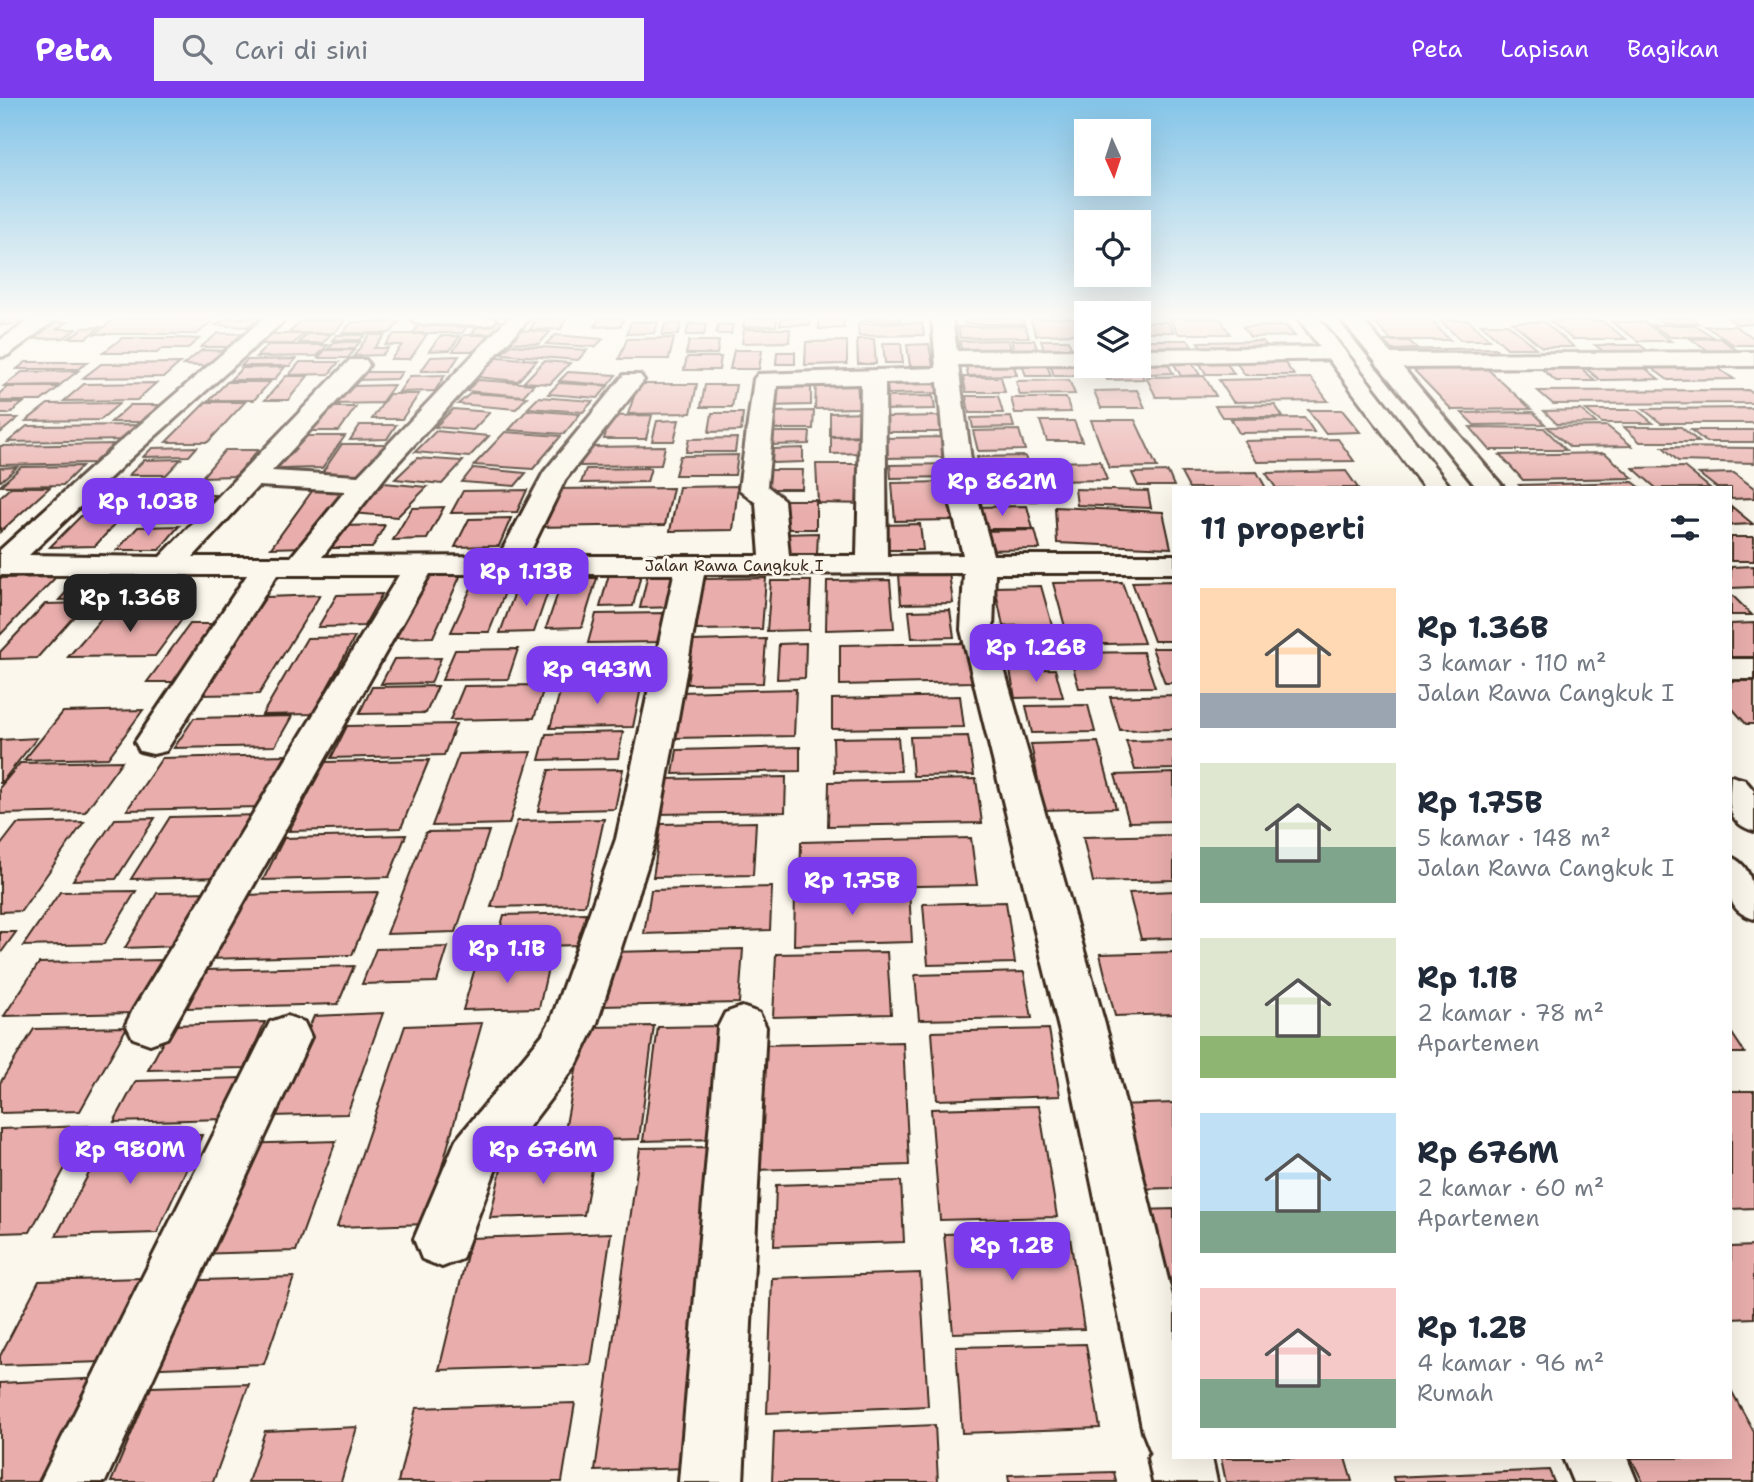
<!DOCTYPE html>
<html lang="id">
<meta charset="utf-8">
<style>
body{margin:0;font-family:"Shantell Sans",sans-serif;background:#f2f2f3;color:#1f2937;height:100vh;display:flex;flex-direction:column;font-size:26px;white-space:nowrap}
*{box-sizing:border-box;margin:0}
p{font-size:23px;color:#747a83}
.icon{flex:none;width:38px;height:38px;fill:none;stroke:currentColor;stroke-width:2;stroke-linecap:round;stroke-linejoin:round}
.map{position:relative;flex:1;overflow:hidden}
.drawer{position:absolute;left:1172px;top:388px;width:560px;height:973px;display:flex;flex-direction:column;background:#fff;border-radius:0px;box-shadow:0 7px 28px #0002}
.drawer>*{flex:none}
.needle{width:46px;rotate:177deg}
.tools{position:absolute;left:1074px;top:21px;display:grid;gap:14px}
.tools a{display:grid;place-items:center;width:77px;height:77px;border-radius:0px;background:#fff;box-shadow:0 7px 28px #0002;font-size:35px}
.price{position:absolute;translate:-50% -60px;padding:0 16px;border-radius:14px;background:#7c3aed;color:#fff;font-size:23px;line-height:46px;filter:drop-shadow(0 2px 4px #0008)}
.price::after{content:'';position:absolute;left:50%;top:42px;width:21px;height:16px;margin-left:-10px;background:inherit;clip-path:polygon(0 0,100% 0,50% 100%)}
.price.current{background:#222;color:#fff}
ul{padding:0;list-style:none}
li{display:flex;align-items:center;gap:21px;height:175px;padding:0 28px}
li span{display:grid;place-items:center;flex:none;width:196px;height:140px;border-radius:0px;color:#555}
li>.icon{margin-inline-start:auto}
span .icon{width:84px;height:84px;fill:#fffc;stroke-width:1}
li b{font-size:30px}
h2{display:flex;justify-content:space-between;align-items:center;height:84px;padding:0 28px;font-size:30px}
header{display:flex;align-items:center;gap:42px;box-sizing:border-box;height:98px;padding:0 35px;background:#7c3aed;color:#fff}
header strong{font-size:33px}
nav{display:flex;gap:38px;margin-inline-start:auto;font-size:24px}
.search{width:490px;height:63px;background:#f2f2f3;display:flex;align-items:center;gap:18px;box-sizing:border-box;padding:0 24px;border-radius:0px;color:#747a83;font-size:26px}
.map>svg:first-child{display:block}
.building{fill:#e9aeac;stroke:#3b2a1e;stroke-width:2}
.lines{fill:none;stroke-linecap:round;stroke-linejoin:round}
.minor-casing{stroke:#3b2a1e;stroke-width:6}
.major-casing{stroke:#3b2a1e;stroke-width:6}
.minor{fill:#fbf7ec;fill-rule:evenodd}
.major{fill:#fbf7ec;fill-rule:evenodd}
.labels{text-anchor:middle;stroke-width:6;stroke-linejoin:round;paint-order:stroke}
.far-street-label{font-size:16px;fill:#3b2a1e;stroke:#fbf7ec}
</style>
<header>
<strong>Peta</strong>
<div class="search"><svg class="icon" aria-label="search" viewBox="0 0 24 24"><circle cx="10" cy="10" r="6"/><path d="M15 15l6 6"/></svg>Cari di sini</div>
<nav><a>Peta</a><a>Lapisan</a><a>Bagikan</a></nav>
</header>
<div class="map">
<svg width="1754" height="1384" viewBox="0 0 1754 1384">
<rect width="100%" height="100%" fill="#fbf7ec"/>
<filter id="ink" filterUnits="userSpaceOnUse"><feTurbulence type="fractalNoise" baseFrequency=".0143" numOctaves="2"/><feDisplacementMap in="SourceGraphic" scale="14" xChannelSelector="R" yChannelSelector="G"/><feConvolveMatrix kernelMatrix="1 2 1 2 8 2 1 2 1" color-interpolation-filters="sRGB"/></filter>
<g filter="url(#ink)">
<path class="building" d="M7 220H28L19 226 0 227Z
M116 220H216L197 236H95Z
M228 220H261L247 229 216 227Z
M566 220 561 231 530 232 536 221Z
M599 220H624L621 228 595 229Z
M745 220H777L776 228 743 229Z
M781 220H810V227H780Z
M819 220H844V230L819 231Z
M861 220H901V223H861Z
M963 220H1022L1024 226H965Z
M1030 220H1073L1080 236 1036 237Z
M1169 220H1220L1230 236H1179Z
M1370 220H1428L1450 242H1391Z
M1657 220H1690L1698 225H1664Z
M1728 220H1754V226H1736Z
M302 222H346L334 235H289Z
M1440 222H1468L1490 242H1460Z
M422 223H471L462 235H413Z
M480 223H506L498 236H472Z
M1550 223H1602L1626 241H1572Z
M53 224H67L57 231H76L64 240 28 241Z
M352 224H400L390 235H342Z
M631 224H658L654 235 627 236Z
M1139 224H1168L1174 234H1140Z
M1512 224H1544L1574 249H1542Z
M1612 224H1644L1671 243H1638Z
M681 225 678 237H662L665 226Z
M922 225 924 237 859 238 858 226Z
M689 226H706L704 237H686Z
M1481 226H1508L1536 250H1507Z
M718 227H733L731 236H716Z
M1652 227H1695L1713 239H1670Z
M1025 228 1029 239 960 240 958 229Z
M1286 228 1295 238 1250 239 1243 229Z
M1705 228H1735L1754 240V247H1734Z
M100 229 86 240H69L83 230Z
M744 231H790L789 244 742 245Z
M519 232 550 234 539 246 507 244Z
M218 235 245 236 229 249H201Z
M268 236H304L293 246H257Z
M307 236H331L323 245H299Z
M394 236H427L410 261H391L402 247H385Z
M337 237H365L360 242H332Z
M369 237H385L374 250H388L382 257 354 258Z
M464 237H495L485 253H453Z
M555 237 603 241 595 249 546 246Z
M440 238H460L450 252 429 253Z
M122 240H175L199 241 187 251H161L157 255H103Z
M674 240 669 261H619L627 241Z
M1720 240 1738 253H1709L1691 241Z
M857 241H874L876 266H858Z
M1008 242 1013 257H963L959 243Z
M1011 242H1034L1039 256 1016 257Z
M1041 242H1068L1073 254H1045Z
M1139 242H1188L1196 253 1139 254Z
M689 243H719L717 256H686Z
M847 243V266L805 267 806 244Z
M1263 243 1269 251H1203L1198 244Z
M1383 243H1409L1418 251 1392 252Z
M334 244H360L354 251H328Z
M883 245H901L903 265H885Z
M929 246 933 268H910L907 247Z
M268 247H328L317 258 256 259Z
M511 247 587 252 578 262 501 256Z
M1595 247H1640L1652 256H1607Z
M1495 250 1504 258 1400 260 1392 252Z
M202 252 228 253 210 268 183 267Z
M325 252H354L348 260H318Z
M734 252H762L759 271H730Z
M777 254H795V266H776Z
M459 258 449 273H421L431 259Z
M498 259 537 262 518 283 476 279Z
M687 259H721L719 272H684Z
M1141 259H1164L1173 275 1149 276Z
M1170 259H1188L1200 277 1181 278Z
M1196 259H1223L1234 276H1206Z
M1281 260 1294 277H1245L1234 261Z
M296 261 290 268H241L247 262Z
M1087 261V268H1093L1097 278H1054L1049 262Z
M1012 262 1017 277 968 278 965 263Z
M1045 262 1051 278H1026L1021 263Z
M544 263 570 265 550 286 524 284Z
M26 264H88L78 271H17Z
M300 264H339L329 276 289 277Z
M180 265 164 279 83 280 101 266Z
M1481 265 1531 311 1452 312 1408 266Z
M1710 265 1734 281 1668 282 1646 266Z
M1576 266 1596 283H1556L1537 267Z
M1641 267 1659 281 1600 282 1583 268Z
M1101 268H1137L1144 281 1107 282Z
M285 269 274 282H230L242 270Z
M78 273 60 287 4 288 22 274Z
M362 274H402L397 281 357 282Z
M568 274 616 277 608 287 559 283Z
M445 277 435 293 399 294 410 278Z
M286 278H308L288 302H265Z
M935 278 938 295 888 296 886 279Z
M1204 278 1216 298 1156 299 1146 279Z
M963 279H1001L1005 294H966Z
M1311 280 1328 303 1233 304 1219 282Z
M478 282 534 286 523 298 466 293Z
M816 282H857L859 310 815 311Z
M1069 282 1075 296 1020 297 1016 283Z
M227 284H270L254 302H209Z
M156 285 137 302 64 303 84 286Z
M559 285 608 288 598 300 548 296Z
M638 286H697L691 315 628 316Z
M394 287 381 305 337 306 351 288Z
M705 287H736L732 309H701Z
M7 289H59L41 303H0V295Z
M811 289V307L766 308 768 290Z
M1137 292 1145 310H1101L1094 293Z
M1748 292 1754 296V305L1553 306 1538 293Z
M471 295 527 299 516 311 458 306Z
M389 296H419L402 321H372Z
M933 298 935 311 881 312 880 299Z
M966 298H998L1003 315H969Z
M539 299 593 303 583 314 528 310Z
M1011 300H1066L1071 314 1015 315Z
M206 304H245L208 344H166Z
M0 305H23L9 316H0Z
M120 305 100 322 26 323 48 306Z
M130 307H163L145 324H111Z
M1275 307 1283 319H1222L1215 308Z
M330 309H356L339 333H310Z
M1754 310V325H1661L1643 311Z
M453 311 490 314 473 332 435 329Z
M527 312 580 316 564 336 509 332Z
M1308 312H1342L1360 334 1325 335Z
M1581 312 1596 325 1557 326 1544 313Z
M1586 312H1637L1653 325H1602Z
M814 313 813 331H766L768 314Z
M867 314 869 337 830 338V315Z
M1533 314 1545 326 1474 327 1462 315Z
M712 315H743L741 333 709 334Z
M652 317 646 341H604L611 318Z
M944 318 947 334H886L885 319Z
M1011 319 1014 329 973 330 971 320Z
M0 320H18L0 335Z
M1305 320 1314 334 1239 335 1231 321Z
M679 322 674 343H652L657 323Z
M1091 322H1135L1157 369 1109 370Z
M1040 323H1074L1082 343H1047Z
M145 327 129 342 8 344 27 328Z
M360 327H396L387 341 350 342Z
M1607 328 1632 348 1570 349 1547 329Z
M1470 329 1544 330 1566 352H1490Z
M1624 329H1681L1699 344H1640Z
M1019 332 1025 352 978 353 973 333Z
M1691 332H1754V344H1706Z
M436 333 489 338 469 359 415 354Z
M505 334 561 338 533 371 474 367Z
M773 334H810L809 346 772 347Z
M303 338H345L322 370 277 371Z
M866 338V355L831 356V339Z
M948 339 952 359 885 360 883 340Z
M737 340 735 354H686L689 341Z
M1338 341 1354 363 1257 364 1244 343Z
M114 346 94 365 0 367V348Z
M342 346H387L365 378 319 379Z
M665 348 661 367 580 368 587 349Z
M197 349 189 358 143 359 152 350Z
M1663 349 1754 350V365L1678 363Z
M803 350V364L772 365 773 351Z
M225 352H258L236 378 202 379Z
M1605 355 1633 380 1523 382 1500 357Z
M738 357 735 377H675L680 358Z
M1025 358 1031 379H981L977 359Z
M417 360 463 363 442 386 395 381Z
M181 361 166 377H129L144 362Z
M1100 363 1107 382 1050 383 1045 364Z
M816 366H868L871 406 818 405Z
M952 366 954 379 891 380 890 367Z
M82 368 63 387 0 388 21 369Z
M17 369 1 383H0V370Z
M1684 369 1710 390H1656L1633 370Z
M473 370 526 375 515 388 462 384Z
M651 370 647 384 581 385 586 371Z
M766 372H803L802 391H765Z
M1346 373 1358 390H1276L1266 375Z
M1168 374 1174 388H1138L1132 375Z
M1257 374 1266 390H1189L1181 375Z
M1734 375 1754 390V400L1731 401V390H1717L1699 376Z
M1031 380 1037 403 977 404 973 381Z
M153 382 133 403 98 404 119 383Z
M948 384 954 422 895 423 892 385Z
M1633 384 1641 390H1522L1519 387Z
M384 385 427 389 397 419 352 415Z
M347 388 306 449 271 450 315 389Z
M738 388 733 432 670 433 679 389Z
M11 389H50L0 434V399Z
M673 390 665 427 535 429 550 391Z
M1075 391 1148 393 1151 410 1077 407Z
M527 392 517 414 451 415 463 393Z
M182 397H215L194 422 159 423Z
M779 402H816V431H777Z
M1027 408 1033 431H976L971 409Z
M1731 408 1753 426 1731 427Z
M444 409 427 441 393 442 412 410Z
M1055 409 1163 414 1171 450 1057 445Z
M129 411 95 448 50 449 87 412Z
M511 420 499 448 455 449 469 421Z
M920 426 923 452H883L881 427Z
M385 427 372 450H325L340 428Z
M179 428 159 452H117L138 429Z
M1035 432 1040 451 984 452 980 433Z
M818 435 817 456H780L782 436Z
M1731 439H1754V463H1731Z
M1754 468V489L1731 490V469Z
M463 472 433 539 391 540 425 473Z
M685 475 679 509 640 510 648 476Z
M949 475 953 505 901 506 899 476Z
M609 476H641L633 508 600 509Z
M56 479 0 537V480Z
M80 479H124L104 501 59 502Z
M563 480H597L582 529 546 530Z
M766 480 762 531 696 532 704 481Z
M890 482 894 530 826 532 827 483Z
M771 483H811L809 532 767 533Z
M1174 483V543H1154L1132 484Z
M1122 484 1144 545 1070 547 1053 485Z
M551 485 534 534 500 535 518 486Z
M508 487 489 534H451L472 488Z
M1041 488 1052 527 1003 528 995 489Z
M382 496 364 528 318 529 337 497Z
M1731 496 1752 517H1731Z
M320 497 259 596 200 597 266 499Z
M86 505 37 560 0 561V554L45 506Z
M189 512 155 558 68 559 107 514Z
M950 512 954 539 912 540 909 513Z
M666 515 660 544 588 545 596 516Z
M1754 525V561L1731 562V526Z
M190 526H220L179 584H147Z
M1055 537 1062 565 1011 566 1005 538Z
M355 539 313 616 262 617 307 540Z
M766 541 763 585 687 586 693 543Z
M806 545 805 580 777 581 779 546Z
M966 545 972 584 840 587V547Z
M661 550 657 574 544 576 552 552Z
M1152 550H1174V585H1165Z
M518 551 508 581 442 582 455 552Z
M1143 554 1155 589 1079 590 1069 555Z
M441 560 431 585 381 586 394 561Z
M1055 571 1063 599 1015 600 1010 572Z
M1731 575H1754V626H1746L1731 609Z
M642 585 633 629 550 630 562 587Z
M545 587 534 620 450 622 464 588Z
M438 588 426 615 359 616 372 589Z
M796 591 794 638 673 640 680 594Z
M1174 597V631L1120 632 1110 599Z
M960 598 964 629 832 631V601Z
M1088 607 1095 634 1032 635 1026 608Z
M143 612 108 660 24 662 63 614Z
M292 618 275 648 174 650 194 620Z
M456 626 444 657 331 660 347 628Z
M623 634 618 660 539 662 546 636Z
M968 638 974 677 913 678 910 639Z
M898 639 901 673 834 674 833 640Z
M37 640 1 685H0V642Z
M1174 642V671L1135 672 1126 643Z
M1098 644 1116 710 1044 712 1031 646Z
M800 649V673L673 676 677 652Z
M531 654 509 726 432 728 459 656Z
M286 657 258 709 127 712 162 660Z
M429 662 401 730 289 733 325 664Z
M122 663 85 714 0 716V689L20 665Z
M623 671 615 711 538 713 549 672Z
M1174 675V723L1129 724 1115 677Z
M786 679 785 714 657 716 664 681Z
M976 681 982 725 828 728 829 684Z
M261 717 227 779 131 781 170 719Z
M155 720 116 781 73 782 115 721Z
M604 721 585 807 491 809 517 723Z
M84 724 21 813 0 814V748L17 726Z
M756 724 753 777 653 779 661 726Z
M489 733 456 834 387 836 426 734Z
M406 737 389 779 263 782 284 740Z
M1174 737V782L1093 784 1083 739Z
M971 740 977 787 800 790 801 744Z
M772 789 770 832 644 836 651 792Z
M909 792 912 844 794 847 795 794Z
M136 793 104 846 23 848 60 794Z
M1174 793V840L1141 841 1129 795Z
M210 794 179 848 125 850 157 795Z
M378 794 352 857 206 861 240 797Z
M1006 804 1015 865 928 867 923 806Z
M586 815 579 847 495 849 504 817Z
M0 834H16L0 856Z
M448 849 437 884 362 886 376 851Z
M743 851 739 905 602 908 611 854Z
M887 854 891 916 773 919 776 856Z
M1174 854V916L1115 918 1100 856Z
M550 861 539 910 463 912 477 863Z
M162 862 133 915 4 918 39 865Z
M354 868 338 906 187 910 206 872Z
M1024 874 1032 920 919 922 915 877Z
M383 915 347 1016 272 1018 314 918Z
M265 924 245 970 148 972 172 927Z
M482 925 426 1126 337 1129 405 928Z
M654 928 639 1041 563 1043 584 929Z
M724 928 716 1041 643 1043 658 929Z
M127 929 80 1013 0 1015V985L34 931Z
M1049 931 1060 998 937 1002 932 934Z
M1731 934 1745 955H1731Z
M903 944 909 1067 754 1072 761 947Z
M242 980 225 1021 114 1024 136 983Z
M1731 993H1754V1110L1731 1111Z
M1174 1005V1090L1134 1091 1117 1007Z
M1039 1008 1057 1119 940 1122 931 1011Z
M88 1028 30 1134 0 1135V1031Z
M202 1037 157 1135 56 1138 108 1039Z
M336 1043 296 1153 194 1156 242 1046Z
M715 1049 688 1370 595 1373 640 1050Z
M595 1055 584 1117 490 1120 504 1058Z
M901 1083 904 1144 774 1148 776 1087Z
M1174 1111V1196H1159L1141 1112Z
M1069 1133 1084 1231 953 1235 944 1136Z
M611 1135 591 1267 439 1272 471 1140Z
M1754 1148V1220L1731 1221V1149Z
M920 1175 928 1308 767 1315 772 1180Z
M294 1179 264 1266 138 1271 175 1183Z
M141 1180 104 1264 0 1267V1258L39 1183Z
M1086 1246 1100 1330 962 1335 956 1249Z
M104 1280 57 1384H0V1285Z
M249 1286 213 1384H111L151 1289Z
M1731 1292 1754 1334V1384H1643L1631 1360H1731Z
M575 1305 562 1384H398L416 1310Z
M935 1327 938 1384H772L774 1334Z
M357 1329 341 1384H248L265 1333Z
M1221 1360H1345L1352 1383 1226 1384Z
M1549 1372 1554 1384H1394L1393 1379Z
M1114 1374 1116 1384H1009L1008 1377Z"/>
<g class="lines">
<defs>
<path id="minor" d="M34 220H58L8 257 0 259V242Z
M264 220H287L132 359 29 457 160 459 350 262H366L369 267 366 272 272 373 358 378 508 220H530L389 374 322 459 499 458 544 374 624 277H640L644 282 565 382 528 458H760L756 405 739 391 754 281 758 276 936 270 932 220H952L957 253 1087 252V266L958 267 975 391 993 457H1174V475H995L993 532 1112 951 1174 1206V1360H1212L1217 1384H1153L1148 1360 1151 1354 1143 1334 1064 951 961 532 964 475 704 476 656 741 597 925 577 966 495 1073 462 1161 442 1169 422 1161 414 1141 456 1042 543 936 551 922 616 741 674 476H430L167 940 150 946 133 940 126 926 133 912 399 477H277L166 653 153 656 140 653 135 644 247 477H0V452L114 349ZM938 284 947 391 963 457 887 458 885 285ZM861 286 857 458H789L784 402 767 388 777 288ZM258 388 345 393 291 459H193Z
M411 220H496V221L493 225 486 227 421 226 414 224Z
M1335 249 1343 251 1346 256 1343 261 1139 265V251Z
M1754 254V268L1386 270 1378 268 1375 263 1378 258 1386 256Z
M1731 561H1754V581H1731Z
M742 909 759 915 766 929 743 1384H679L718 929 725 915Z
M287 918 304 924 311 939 105 1384H40L270 924Z
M1563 1360H1627L1637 1384H1573Z"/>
<path id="major" d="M1298 220H1319L1451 390H1424Z
M1340 220H1361L1504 390H1477Z
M1731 678 1745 682 1754 693V733C1724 724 1730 704 1731 678Z
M1731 759C1754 769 1754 793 1754 821 1722 811 1730 788 1731 759Z"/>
</defs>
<use href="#minor" class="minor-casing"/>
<use href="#major" class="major-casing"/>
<use href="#minor" class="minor"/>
<use href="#major" class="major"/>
</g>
</g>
<linearGradient id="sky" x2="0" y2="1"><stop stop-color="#83c4e8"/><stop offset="0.53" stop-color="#fdfbf6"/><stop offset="1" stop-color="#fdfbf6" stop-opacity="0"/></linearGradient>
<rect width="1754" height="414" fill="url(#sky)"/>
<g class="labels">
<g class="far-street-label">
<text x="734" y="473">Jalan Rawa Cangkuk I</text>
</g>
</g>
</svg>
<div class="tools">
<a><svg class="needle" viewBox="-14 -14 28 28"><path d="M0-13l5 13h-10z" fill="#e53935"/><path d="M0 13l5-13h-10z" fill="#747a83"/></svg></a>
<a><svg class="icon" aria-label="locate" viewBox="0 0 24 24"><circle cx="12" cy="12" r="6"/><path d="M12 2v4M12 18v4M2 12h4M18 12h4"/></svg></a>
<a><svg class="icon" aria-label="layers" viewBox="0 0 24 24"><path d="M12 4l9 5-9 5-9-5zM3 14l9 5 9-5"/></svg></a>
</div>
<b class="price" style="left:1002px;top:420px">Rp 862M</b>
<b class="price" style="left:148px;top:440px">Rp 1.03B</b>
<b class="price" style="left:526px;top:510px">Rp 1.13B</b>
<b class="price current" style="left:130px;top:536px">Rp 1.36B</b>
<b class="price" style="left:1036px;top:586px">Rp 1.26B</b>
<b class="price" style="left:597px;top:608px">Rp 943M</b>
<b class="price" style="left:852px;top:819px">Rp 1.75B</b>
<b class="price" style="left:507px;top:887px">Rp 1.1B</b>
<b class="price" style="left:130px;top:1088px">Rp 980M</b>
<b class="price" style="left:543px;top:1088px">Rp 676M</b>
<b class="price" style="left:1012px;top:1184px">Rp 1.2B</b>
<section class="drawer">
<h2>11 properti<svg class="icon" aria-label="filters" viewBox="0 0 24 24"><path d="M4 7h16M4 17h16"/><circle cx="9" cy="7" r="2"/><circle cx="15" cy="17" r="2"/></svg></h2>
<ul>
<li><span style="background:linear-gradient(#ffd9b3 75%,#9aa5b1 0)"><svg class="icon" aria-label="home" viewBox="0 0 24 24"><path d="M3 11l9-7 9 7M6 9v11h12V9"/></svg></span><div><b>Rp 1.36B</b><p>3 kamar · 110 m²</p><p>Jalan Rawa Cangkuk I</p></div></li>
<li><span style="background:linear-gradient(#dfe7d0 60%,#7fa58c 0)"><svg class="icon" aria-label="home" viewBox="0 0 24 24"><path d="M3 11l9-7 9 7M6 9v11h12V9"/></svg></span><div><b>Rp 1.75B</b><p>5 kamar · 148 m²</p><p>Jalan Rawa Cangkuk I</p></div></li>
<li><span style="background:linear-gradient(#dfe7d0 70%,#8fb573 0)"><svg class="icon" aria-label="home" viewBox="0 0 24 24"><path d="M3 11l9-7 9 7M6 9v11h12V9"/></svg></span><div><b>Rp 1.1B</b><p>2 kamar · 78 m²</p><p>Apartemen</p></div></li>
<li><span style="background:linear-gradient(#bfe0f5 70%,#7fa58c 0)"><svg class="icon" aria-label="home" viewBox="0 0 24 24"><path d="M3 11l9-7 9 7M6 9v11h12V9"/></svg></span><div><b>Rp 676M</b><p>2 kamar · 60 m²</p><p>Apartemen</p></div></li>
<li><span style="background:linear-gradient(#f6c9c9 65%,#7fa58c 0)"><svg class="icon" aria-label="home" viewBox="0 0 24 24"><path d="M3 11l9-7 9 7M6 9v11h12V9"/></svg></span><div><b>Rp 1.2B</b><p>4 kamar · 96 m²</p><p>Rumah</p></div></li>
</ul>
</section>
</div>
